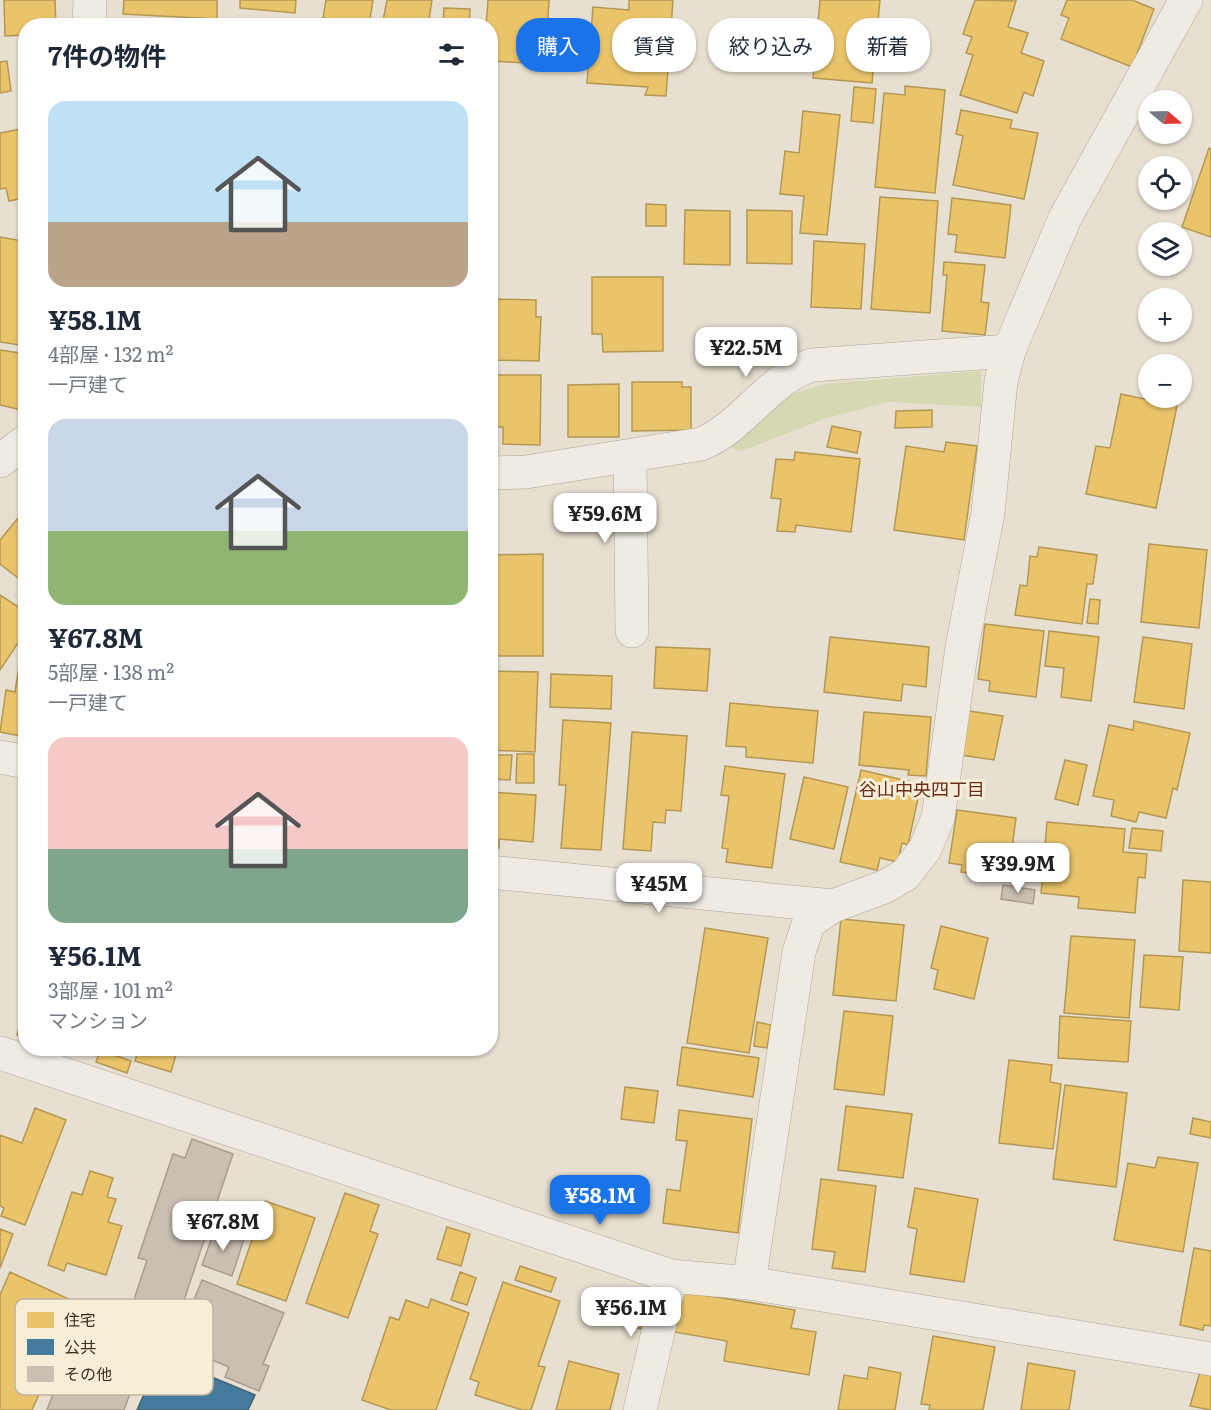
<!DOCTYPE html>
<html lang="ja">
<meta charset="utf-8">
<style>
body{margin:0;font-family:Literata,"Noto Sans JP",serif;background:#f2f2f3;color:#1f2937;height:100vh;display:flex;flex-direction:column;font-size:22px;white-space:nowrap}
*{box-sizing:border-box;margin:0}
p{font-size:20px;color:#747a83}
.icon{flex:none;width:33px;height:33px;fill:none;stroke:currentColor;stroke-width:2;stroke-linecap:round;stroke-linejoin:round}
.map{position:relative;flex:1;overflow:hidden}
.drawer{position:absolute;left:18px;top:18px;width:480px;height:1038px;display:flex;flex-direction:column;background:#fff;border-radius:24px;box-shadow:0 2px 4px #0004}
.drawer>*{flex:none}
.hud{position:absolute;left:516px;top:18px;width:570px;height:54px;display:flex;gap:12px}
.needle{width:39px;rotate:109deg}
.buttons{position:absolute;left:1138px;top:90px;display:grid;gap:12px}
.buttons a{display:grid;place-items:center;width:54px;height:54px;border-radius:50%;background:#fff;box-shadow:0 2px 4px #0004;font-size:30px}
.price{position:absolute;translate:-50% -51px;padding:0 14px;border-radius:12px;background:#fff;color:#222;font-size:20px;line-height:39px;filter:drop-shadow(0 2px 3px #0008)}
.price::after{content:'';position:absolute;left:50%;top:36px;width:18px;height:14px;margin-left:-9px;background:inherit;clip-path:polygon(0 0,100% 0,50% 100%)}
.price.active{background:#1a73e8;color:#fff}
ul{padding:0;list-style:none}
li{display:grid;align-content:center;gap:12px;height:318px;padding:0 30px}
li span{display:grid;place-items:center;height:186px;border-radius:18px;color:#555}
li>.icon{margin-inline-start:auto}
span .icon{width:108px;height:108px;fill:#fffc;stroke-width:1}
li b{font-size:26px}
h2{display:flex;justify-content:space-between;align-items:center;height:72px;padding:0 30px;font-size:26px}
.chip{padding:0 21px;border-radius:24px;background:#fff;box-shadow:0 2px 4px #0004;font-size:21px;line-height:54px}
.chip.active{background:#1a73e8;color:#fff}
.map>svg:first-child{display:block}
.green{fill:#d6d7b3}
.homes{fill:#e9c46a;stroke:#b59754;stroke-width:1.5}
.public{fill:#457b9d;stroke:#436478;stroke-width:1.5}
.building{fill:#cbbfb2;stroke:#a89c90;stroke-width:1.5}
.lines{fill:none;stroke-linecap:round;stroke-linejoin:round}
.minor-casing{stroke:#ada599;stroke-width:34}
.minor{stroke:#efebe3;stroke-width:33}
.labels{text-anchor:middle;stroke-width:6;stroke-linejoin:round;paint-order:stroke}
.neighbourhood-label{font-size:18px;fill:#6b2e1e;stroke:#f7eed8}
.key{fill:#f7eed8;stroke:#bfb4a1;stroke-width:1.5}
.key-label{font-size:16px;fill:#3d2e20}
</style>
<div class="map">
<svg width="1211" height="1410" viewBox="0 0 1211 1410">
<rect width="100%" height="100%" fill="#e7e0d1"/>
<path class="green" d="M981 371V407L888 402 827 418 741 451 727 447 785 396 824 384Z"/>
<path class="homes" d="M4 0H55L56 26H26V35L5 36Z
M124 0H217V19L123 14Z
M240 0H296L295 13 240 8Z
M326 0H373L369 25 323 18Z
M387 0H432L428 26H382Z
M488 0H549L545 64 490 61V26H486Z
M629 0H673L666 96 645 95 648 87 587 83 593 7 629 10Z
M820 0H880L872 83 813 78Z
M975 0 1016 1 1008 27 1028 33 1021 53 1044 61 1033 96 1024 92 1017 113 960 95 973 55 966 53 972 37 963 34Z
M1067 0H1132L1154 9 1132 67 1061 39 1069 18 1061 15Z
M444 8 470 9 469 26H443Z
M7 61 11 91 0 93V62Z
M905 86 945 90 935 193 875 187 884 93 905 95Z
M854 87 876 89 873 123 851 121Z
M961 110 1012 120 1010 128 1038 133 1024 199 953 185 963 136 956 134Z
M803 111 840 115 827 235 800 233 804 196 780 194 785 151 799 153Z
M26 128V215H23L19 199 9 201 6 188 0 189V133Z
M1209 148 1211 149V237L1182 227Z
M880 197 938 201 930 313 871 309Z
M952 198 1011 205 1005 258 955 252 957 235 948 234Z
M646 204 666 205V226H646Z
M685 210 730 211V265L684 264Z
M747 210 792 211V264L747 263Z
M0 237 23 241 21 253H26V346L0 342Z
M814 241 865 244 861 309 811 307Z
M944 262 985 265 981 302 989 303 985 335 942 331 947 275H943Z
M592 277H663V351L603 352 602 334H592Z
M492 299 536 300V317H541L539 361 490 360Z
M0 350 26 354V390L22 410 0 405Z
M490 375H541L540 445 503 444V427H490Z
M632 382H682V387H691V430L632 431Z
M619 384V437H568V385Z
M1121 394 1177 406 1156 508 1086 494 1096 446 1110 448Z
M932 410V427L895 428 896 411Z
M832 426 861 432 857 453 827 447Z
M946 442 977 446 964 540 894 530 906 446 944 452Z
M795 452 860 459 851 532 796 525 795 532 777 531 781 499 771 498 776 459 794 460Z
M23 512 26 514V584L0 564V540Z
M1149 544 1207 550 1199 628 1141 622Z
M1039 547 1097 555 1093 584H1087L1082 624 1015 615 1020 585 1027 586 1030 556 1037 557Z
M543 554V656H490V555Z
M0 595 26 612V631L0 670Z
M1090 599 1100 600 1098 624 1087 623Z
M985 624 1044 631 1036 697 989 691 990 681 978 679Z
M1049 631 1099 637 1091 701 1061 697 1064 668 1045 666Z
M830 637 929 647 926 687 903 684 901 701 824 692Z
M1143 637 1192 644 1184 709 1134 702Z
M656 647 710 649 707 691 654 688Z
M20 660 26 662V737L0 732 6 690 15 692Z
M490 671 538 672 535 752 490 750Z
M551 674 612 676 611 709 550 707Z
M730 703 818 711 813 763 746 757V747L726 746Z
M969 711 1003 716 994 760 961 755Z
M864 712 931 717 926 776 908 775 909 770 859 765Z
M563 720 611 723 601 850 561 848 566 785H559Z
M1134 721 1190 733 1177 790 1173 788 1166 818 1139 812 1136 822 1111 816 1114 800 1093 796 1109 725 1133 730Z
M632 732 687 736 681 811 666 810 665 823 653 822 651 851 623 849Z
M517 754H534V783H516Z
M490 755H512L510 780 490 779Z
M1065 760 1087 765 1078 805 1055 799Z
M725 766 785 774 772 868 726 862 728 849 722 848 729 796 721 795Z
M861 770 921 784 908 845 902 843 898 862 880 858 877 870 840 862Z
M804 777 848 787 834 849 790 839Z
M490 792 536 795 533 842 499 839V848L490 847Z
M957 810 1016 818 1008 878 961 872 962 865 949 863Z
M1047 822 1125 829 1123 852 1147 854 1145 878 1138 877 1135 913 1078 908 1079 897 1041 893Z
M1132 828 1163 831 1161 851 1129 848Z
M1183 880 1211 882V953L1179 951Z
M841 919 904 925 896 1001 833 995Z
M941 926 988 938 974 999 934 989 938 970 931 968Z
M705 928 768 938 749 1053 687 1043Z
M1071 936 1135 940 1129 1018 1064 1013Z
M1144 955 1183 957 1179 1010 1140 1007Z
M844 1011 893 1016 884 1095 834 1089Z
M23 1012 26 1013V1038L17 1035Z
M1060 1016 1131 1021 1128 1062 1058 1058Z
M757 1022 771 1025 767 1048 754 1046Z
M682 1047 759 1058 753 1097 677 1085Z
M139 1048H178L171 1072 135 1061Z
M100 1050 131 1061 127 1073 96 1062Z
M1009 1060 1052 1065 1050 1082 1061 1084 1053 1149 999 1143Z
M1065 1085 1127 1093 1116 1187 1053 1179Z
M625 1087 658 1091 654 1123 621 1119Z
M846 1106 912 1114 903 1178 838 1170Z
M35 1108 66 1120 25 1225 1 1216 4 1208 0 1206V1135L22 1143Z
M679 1110 752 1119 738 1233 663 1223 667 1189 680 1191 687 1141 676 1140Z
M1193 1118 1211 1122V1138L1190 1134Z
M1158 1157 1198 1163 1183 1252 1114 1240 1128 1163 1155 1168Z
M90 1171 113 1178 107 1197 116 1199 108 1222 122 1226 106 1275 67 1263 64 1271 48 1265 72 1192 82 1195Z
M821 1179 876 1186 865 1272 832 1268 835 1252 812 1249Z
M915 1188 978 1199 964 1282 910 1274 917 1229 908 1227Z
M345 1193 379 1205 370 1231 378 1234 348 1318 306 1303Z
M265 1201 315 1218 286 1301 237 1284Z
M447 1227 470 1234 461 1266 437 1259Z
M0 1229 13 1234 0 1268Z
M1194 1248 1211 1251V1326L1204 1325 1203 1330 1180 1325Z
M520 1266 556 1278 551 1292 515 1280Z
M10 1272 71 1300 64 1315 73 1319 32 1410H0V1295Z
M460 1272 476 1278 467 1305 451 1300Z
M503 1282 560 1301 538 1366 545 1367 531 1410H522L475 1395 479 1382 470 1379Z
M680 1291 795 1310 791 1328 816 1332 809 1375 724 1361 727 1341 674 1332Z
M624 1297 648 1304 641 1329 617 1322Z
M431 1299 469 1313 436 1410H391L362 1400 390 1317 399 1320 406 1300 428 1308Z
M933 1336 995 1347 983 1410H929L930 1405 921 1404Z
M569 1361 619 1374 610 1410H556Z
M1028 1363 1075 1371 1069 1410H1021Z
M869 1367 901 1373 895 1410H838L844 1375 867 1379Z
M1200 1372 1211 1375V1410L1190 1406Z"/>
<path class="public" d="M161 1356 255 1395 248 1410H137Z"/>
<path class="building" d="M1003 885 1035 890 1033 904 1001 899Z
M192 1139 233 1154 174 1330 129 1315 147 1260 138 1258 173 1154 185 1158Z
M215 1229 244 1239 232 1276 202 1265Z
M202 1280 284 1313 263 1364 269 1366 259 1391 225 1377 229 1367 176 1345Z
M86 1307 153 1332 124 1410H47Z"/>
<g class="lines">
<defs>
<path id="minor" d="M89 26 90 0
M630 456 632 631
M0 461 26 441
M490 473 526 472 701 444C743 427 768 379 812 365L1009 351
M0 757 26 762
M490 872 833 906
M0 1053 671 1276 749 1283 1211 1359
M749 1283 799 952 809 922 833 906 884 887 905 875 925 849 938 818 962 647 988 513 1001 381 1009 351 1065 218 1186 0
M640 1410 671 1276"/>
</defs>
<use href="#minor" class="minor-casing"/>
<use href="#minor" class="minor"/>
</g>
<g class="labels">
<g class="neighbourhood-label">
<text x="922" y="796">谷山中央四丁目</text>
</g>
</g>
<rect x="15" y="1299" width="198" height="96" rx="9" class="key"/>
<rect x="27" y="1312" width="27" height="16" fill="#e9c46a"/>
<rect x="27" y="1339" width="27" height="16" fill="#457b9d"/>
<rect x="27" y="1366" width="27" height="16" fill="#cbbfb2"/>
<g class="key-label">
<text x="64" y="1326">住宅</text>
<text x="64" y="1353">公共</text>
<text x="64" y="1380">その他</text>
</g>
</svg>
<div class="buttons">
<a><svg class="needle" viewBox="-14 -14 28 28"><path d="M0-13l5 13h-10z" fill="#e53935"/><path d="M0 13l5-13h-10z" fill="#747a83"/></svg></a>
<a><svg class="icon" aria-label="locate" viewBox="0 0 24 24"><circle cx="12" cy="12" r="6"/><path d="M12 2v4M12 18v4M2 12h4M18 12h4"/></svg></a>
<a><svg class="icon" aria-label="layers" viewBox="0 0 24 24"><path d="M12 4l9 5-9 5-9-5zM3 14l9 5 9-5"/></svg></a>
<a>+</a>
<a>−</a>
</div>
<b class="price" style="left:746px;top:378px">¥22.5M</b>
<b class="price" style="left:605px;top:544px">¥59.6M</b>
<b class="price" style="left:1018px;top:894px">¥39.9M</b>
<b class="price" style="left:659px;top:914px">¥45M</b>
<b class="price active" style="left:600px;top:1226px">¥58.1M</b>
<b class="price" style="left:223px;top:1252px">¥67.8M</b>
<b class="price" style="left:631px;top:1338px">¥56.1M</b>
<div class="hud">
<a class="chip active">購入</a>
<a class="chip">賃貸</a>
<a class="chip">絞り込み</a>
<a class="chip">新着</a>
</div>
<section class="drawer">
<h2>7件の物件<svg class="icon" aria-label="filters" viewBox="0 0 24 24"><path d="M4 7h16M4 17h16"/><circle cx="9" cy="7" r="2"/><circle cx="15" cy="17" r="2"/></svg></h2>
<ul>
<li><span style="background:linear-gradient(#bfe0f5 65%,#b9a48a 0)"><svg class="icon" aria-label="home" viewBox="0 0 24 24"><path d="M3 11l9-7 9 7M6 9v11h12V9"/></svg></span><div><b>¥58.1M</b><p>4部屋 · 132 m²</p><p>一戸建て</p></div></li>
<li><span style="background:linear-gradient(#c9d6e8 60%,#8fb573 0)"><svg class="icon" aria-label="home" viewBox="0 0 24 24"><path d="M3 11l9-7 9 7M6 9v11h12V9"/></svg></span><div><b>¥67.8M</b><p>5部屋 · 138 m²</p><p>一戸建て</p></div></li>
<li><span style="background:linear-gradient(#f6c9c9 60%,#7fa58c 0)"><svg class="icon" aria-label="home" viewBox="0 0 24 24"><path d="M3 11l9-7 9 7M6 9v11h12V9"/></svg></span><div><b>¥56.1M</b><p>3部屋 · 101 m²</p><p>マンション</p></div></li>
</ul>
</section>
</div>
